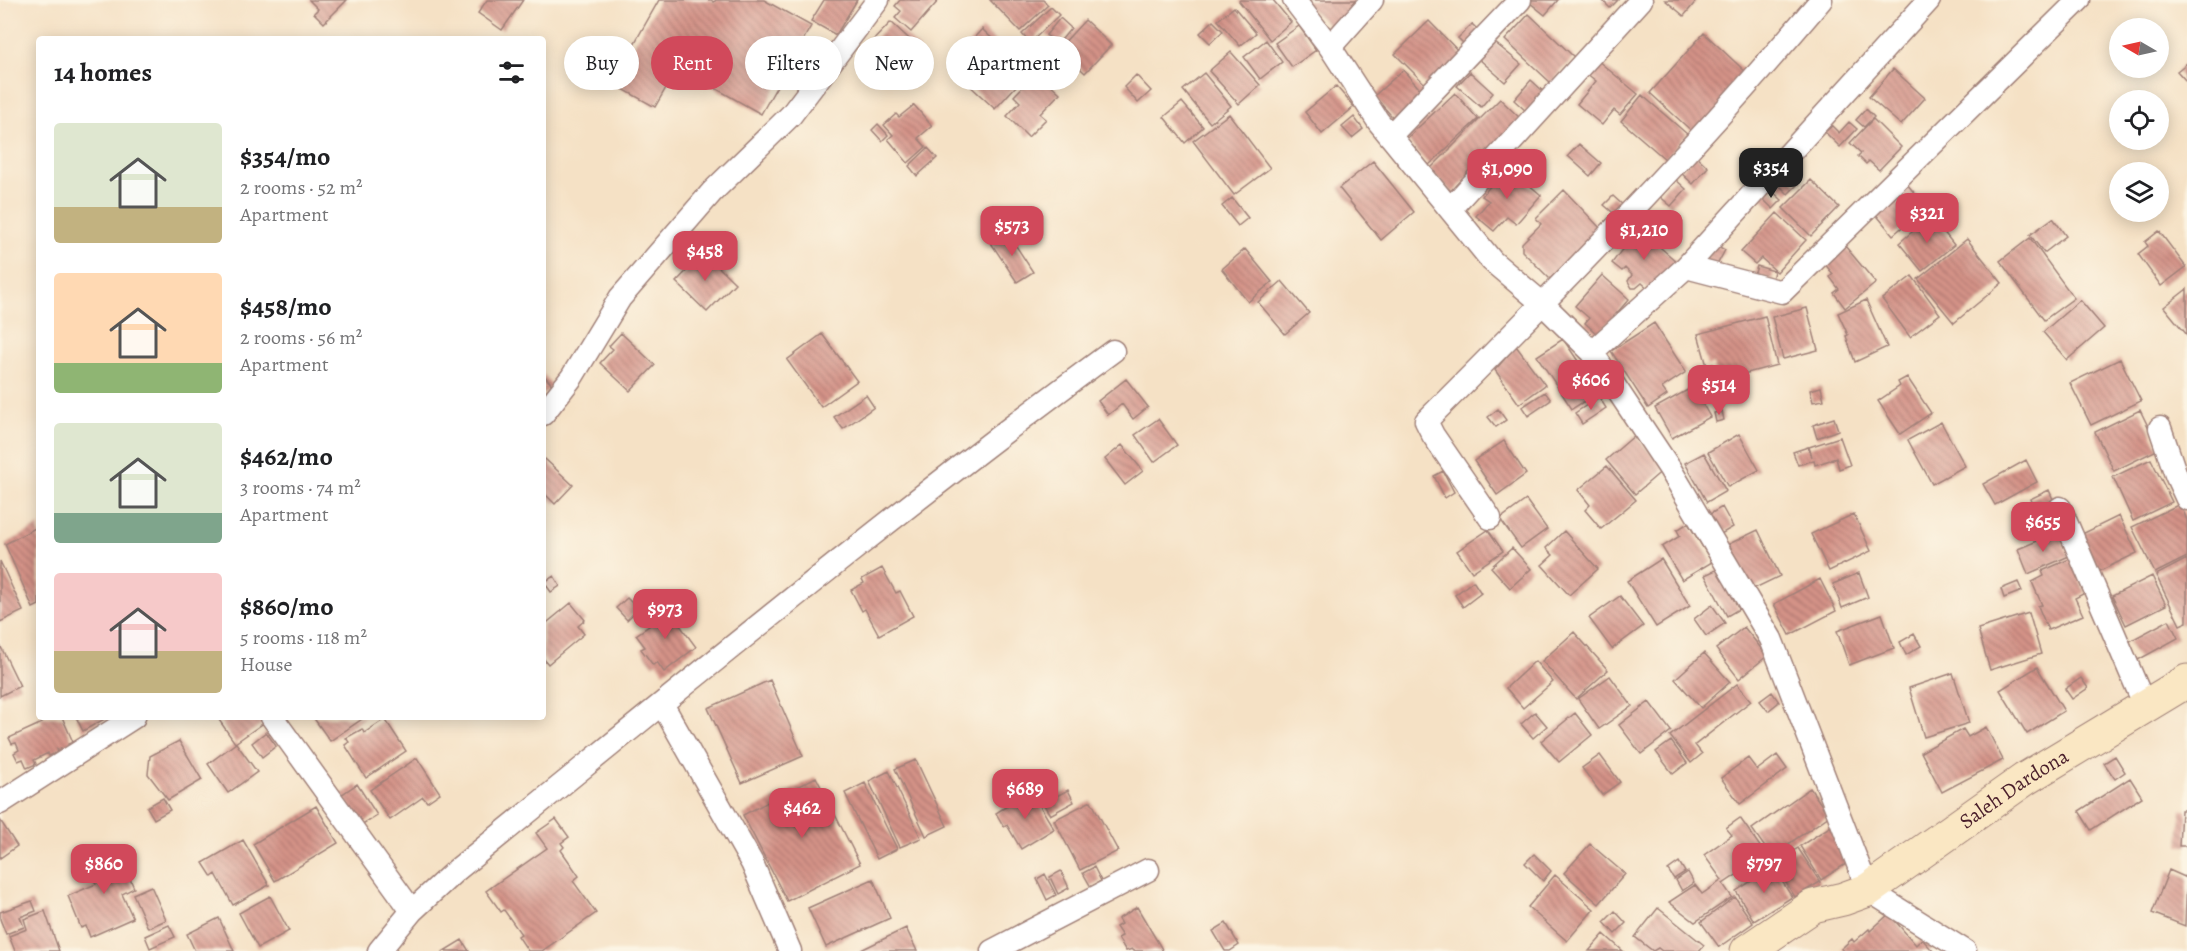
<!DOCTYPE html>
<meta charset="utf-8">
<style>
body{margin:0;font-family:Alegreya,serif;background:#f6f6f6;color:#202124;height:100vh;display:flex;flex-direction:column;font-size:22px;white-space:nowrap}
*{box-sizing:border-box;margin:0}
p{font-size:20px;color:#757577}
.icon{flex:none;width:33px;height:33px;fill:none;stroke:currentColor;stroke-width:2;stroke-linecap:round;stroke-linejoin:round}
.map{position:relative;flex:1;overflow:hidden}
.sheet{position:absolute;left:36px;top:36px;width:510px;height:684px;display:flex;flex-direction:column;background:#fff;border-radius:6px;box-shadow:0 3px 15px #0003}
.sheet>*{flex:none}
.hud{position:absolute;left:564px;top:36px;width:570px;height:54px;display:flex;gap:12px}
.needle{width:39px;rotate:279deg}
.controls{position:absolute;left:2109px;top:18px;display:grid;gap:12px}
.controls a{display:grid;place-items:center;width:60px;height:60px;border-radius:50%;background:#fff;box-shadow:0 3px 15px #0003;font-size:30px}
.price{position:absolute;translate:-50% -51px;padding:0 14px;border-radius:12px;background:#d1495b;color:#fff;font-size:20px;line-height:39px;filter:drop-shadow(0 2px 3px #0008)}
.price::after{content:'';position:absolute;left:50%;top:36px;width:18px;height:14px;margin-left:-9px;background:inherit;clip-path:polygon(0 0,100% 0,50% 100%)}
.price.current{background:#222;color:#fff}
ul{padding:0;list-style:none}
li{display:flex;align-items:center;gap:18px;height:150px;padding:0 18px}
li span{display:grid;place-items:center;flex:none;width:168px;height:120px;border-radius:6px;color:#555}
li>.icon{margin-inline-start:auto}
span .icon{width:72px;height:72px;fill:#fffc;stroke-width:1}
li b{font-size:26px}
h2{display:flex;justify-content:space-between;align-items:center;height:72px;padding:0 18px;font-size:26px}
.tag{padding:0 21px;border-radius:27px;background:#fff;box-shadow:0 3px 15px #0003;font-size:21px;line-height:54px}
.tag.current{background:#d1495b;color:#fff}
.map>svg:first-child{display:block}
.building{fill:url(#building-back-hatch)}
.lines{fill:none;stroke-linecap:round;stroke-linejoin:round}
.street-casing{stroke:#a08078;stroke-width:25}
.secondary-casing{stroke:#a08078;stroke-width:35}
.street{stroke:#fff;stroke-width:22}
.secondary{stroke:#fae7c3;stroke-width:33}
.labels{text-anchor:middle;stroke-width:5;stroke-linejoin:round;paint-order:stroke}
.street-label{font-size:21px;fill:#4a1f2b;stroke:#fcf5e5}
</style>
<div class="map">
<svg width="2187" height="951" viewBox="0 0 2187 951">
<defs>
<pattern id="building-back-hatch" width="6" height="6" patternUnits="userSpaceOnUse" patternTransform="scale(1.5)"><rect width="6" height="6" fill="#d49387"/><path d="M-1 5l2 2M0 0l6 6M5-1l2 2" fill="none" stroke="#ae776f"/></pattern>
</defs>
<rect width="100%" height="100%" fill="#fcf5e5"/>
<filter id="ink" filterUnits="userSpaceOnUse"><feTurbulence type="fractalNoise" baseFrequency=".0167" numOctaves="2"/><feDisplacementMap in="SourceGraphic" scale="12" xChannelSelector="R" yChannelSelector="G"/><feConvolveMatrix kernelMatrix="1 2 1 2 8 2 1 2 1" color-interpolation-filters="sRGB"/></filter>
<filter id="wash" filterUnits="userSpaceOnUse"><feTurbulence type="fractalNoise" baseFrequency=".008" numOctaves="4" result="noise"/><feDisplacementMap in="SourceGraphic" scale="24" xChannelSelector="R" yChannelSelector="G"/><feGaussianBlur stdDeviation="1.35" result="paint"/><feColorMatrix in="noise" values="0 0 0 0 0 0 0 0 0 0 0 0 0 0 0 0 0 1.4 0 .05"/><feComposite in="paint" operator="in"/></filter>
<g filter="url(#wash)">
<rect width="100%" height="100%" fill="#f5e1c5"/>
<g id="blocks">
<path class="building" d="M309 0H347L324 23 314 13 318 9Z
M487 0H523L502 30 478 13Z
M659 0H711L714 2 716 0H764L811 26 761 114 678 67 655 107 612 83Z
M824 0H857L836 35 811 21Z
M900 0H939L911 32 895 18 901 11 895 6Z
M990 0H1043L1048 5 1020 31Z
M1240 0H1273L1291 22 1270 40 1239 1Z
M1301 0H1362L1335 31Z
M1530 0H1558L1545 15 1529 2Z
M1602 0H1618L1610 8Z
M1665 0H1697L1684 16Z
M1051 7 1059 15 1030 43 1022 34Z
M1234 7 1256 33 1240 46 1218 20Z
M1529 14 1574 57 1551 83 1505 40Z
M1060 18 1071 28 1058 44 1046 35Z
M1085 20 1111 45 1085 73 1059 48Z
M1213 21 1223 31 1210 43 1200 33Z
M1429 21 1464 57 1431 90 1395 54Z
M891 22 920 49 894 76 865 49Z
M1472 24 1481 33 1467 47 1458 38Z
M1299 26 1316 50 1292 67 1275 43Z
M982 29 1028 73 995 109 951 68 959 60 956 58Z
M1704 33 1750 76 1696 135 1650 93Z
M1266 40 1282 62 1260 79 1244 57Z
M1494 42 1521 64 1505 82 1479 59Z
M1053 48 1063 59 1047 74 1037 63Z
M1231 52 1260 85 1239 104 1209 71Z
M1597 60 1638 94 1620 115 1614 110 1602 125 1577 104 1596 81 1586 73Z
M2187 63V82L2177 71Z
M1893 69 1925 98 1901 125 1869 97Z
M1403 70 1426 96 1397 122 1374 96Z
M1037 72 1060 93 1040 114 1046 119 1028 137 1007 116 1020 102 1014 96Z
M1470 72 1493 93 1481 107 1457 86Z
M1204 73 1231 106 1210 123 1183 90Z
M1136 75 1151 91 1138 103 1124 87Z
M1531 80 1544 92 1527 112 1514 100Z
M1336 86 1354 107 1322 134 1305 112Z
M1455 93 1478 119 1429 165 1406 139Z
M1642 95 1687 134 1665 159 1621 121Z
M1500 99 1524 122 1453 193 1429 170Z
M1182 102 1203 127 1185 143 1164 117Z
M914 105 932 126 918 138 926 147 908 163 888 139 893 135 884 125 896 114 899 117Z
M1866 109 1874 117 1864 127 1856 120Z
M1229 114 1270 168 1234 195 1193 141Z
M1354 117 1363 129 1352 138 1342 127Z
M1873 119 1901 147 1879 170 1869 161 1866 164 1858 156 1861 153 1850 143Z
M1849 122 1857 129 1840 147 1825 132 1832 126 1839 133Z
M878 124 888 135 882 141 872 130Z
M1579 144 1601 163 1590 176 1568 156Z
M928 148 937 158 917 176 909 166Z
M1695 155 1708 167 1693 184 1680 172Z
M1373 161 1414 212 1381 240 1339 188Z
M1507 166 1541 195 1516 224 1507 217 1494 231 1476 216 1489 201 1482 196Z
M1788 174 1798 184 1788 194 1778 184Z
M1674 178 1686 189 1671 206 1658 195Z
M1811 180 1839 207 1811 236 1783 208Z
M1907 184 1926 207 1893 235 1874 212Z
M1769 188 1782 200 1773 209 1761 197Z
M1564 190 1601 229 1550 279 1522 251V243L1541 224 1536 218Z
M1613 196 1625 207 1617 216 1604 205Z
M1232 198 1248 218 1238 226 1222 206Z
M1777 213 1806 240 1777 272 1761 258 1755 264 1741 252Z
M1931 216 1954 245 1922 271 1899 243Z
M2053 218 2066 236 2044 253 2030 235Z
M1638 228 1677 262 1651 291 1642 283 1636 288H1632L1628 281 1632 275 1625 268 1622 271 1612 263Z
M2159 231 2186 267 2161 286 2138 254 2148 246 2145 242Z
M1007 232 1033 272 1017 282 991 243Z
M2030 238 2074 298 2044 320 2000 261Z
M1967 239 2002 283 1954 323 1918 279Z
M1716 245 1725 250 1716 267 1704 260Z
M1845 246 1876 283 1845 308 1834 293 1839 289 1830 277 1833 274 1824 263Z
M1245 249 1272 282 1248 302 1222 269Z
M704 253 735 283 707 312 676 282Z
M1757 266 1774 271 1772 280 1754 276Z
M1602 275 1629 299 1598 335 1585 323 1589 318 1575 306Z
M1912 276 1940 314 1910 337 1882 299Z
M1282 281 1309 313 1285 334 1258 302Z
M2187 289V335L2164 307Z
M1866 300 1887 347 1855 362 1846 336 1848 335 1838 313Z
M2080 300 2104 328 2067 360 2043 332Z
M1807 308 1818 350 1783 359 1772 317Z
M1765 316 1777 365 1717 381 1713 364 1707 366 1698 334Z
M1654 323 1686 372 1662 388 1667 395 1648 408 1611 351Z
M621 333 655 365 630 391 600 363 613 349 609 346Z
M822 334 857 381 821 407 787 360Z
M1563 339 1599 392 1572 409 1537 356Z
M1516 346 1545 385 1519 404 1495 370Z
M2120 359 2141 401 2091 425 2070 383Z
M543 374 553 386 543 394Z
M1907 377 1931 413 1900 434 1878 401 1900 386 1898 382Z
M1126 379 1148 407 1133 419 1122 404 1108 415 1098 401Z
M1693 387 1710 417 1672 438 1655 408Z
M1821 387 1824 400 1813 402 1810 390Z
M1545 392 1551 400 1528 416 1522 407Z
M866 395 874 407 843 429 834 417Z
M1599 397 1606 408 1582 424 1575 413Z
M1498 409 1506 420 1496 427 1488 417Z
M2140 410 2159 449 2114 471 2095 432Z
M1722 411 1724 420 1716 422 1714 413Z
M1834 418 1838 430 1817 438 1813 425Z
M1158 419 1177 445 1154 462 1135 435Z
M1941 422 1965 466 1932 484 1908 440Z
M1739 434 1759 470 1728 487 1708 452Z
M1635 435 1664 469 1635 494 1606 460Z
M1840 437 1850 465 1839 469 1836 458 1815 465 1814 460 1798 465 1793 452 1808 447 1812 457 1809 447Z
M1504 441 1526 474 1497 495 1474 461Z
M1122 445 1143 471 1125 485 1105 459Z
M1704 453 1726 491 1707 502 1685 463Z
M545 459 573 485 555 504 543 492V461Z
M2151 459 2172 502 2133 521 2113 477Z
M2026 460 2037 482 1995 505 1983 484Z
M1607 466 1636 500 1601 529 1585 510 1590 505 1578 490Z
M1443 471 1454 492 1445 498 1434 476Z
M2049 490 2058 511 2039 520 2030 499Z
M1526 500 1547 529 1521 548 1500 519Z
M2180 504 2187 520V557L2155 573 2132 527Z
M1722 507 1733 527 1721 534 1710 514Z
M1854 514 1871 551 1829 571 1811 534Z
M2119 516 2137 553 2098 572 2080 535Z
M1688 523 1712 562 1682 580 1662 547 1680 536 1677 530Z
M39 526V605L33 608 5 544Z
M1488 530 1503 551 1472 572 1457 551Z
M1758 530 1780 576 1751 590 1729 544Z
M1564 531 1598 569 1569 595 1542 565 1553 555 1546 548Z
M2059 532 2069 556 2028 574 2018 549Z
M1512 548 1531 569 1510 588 1491 567Z
M2072 558 2085 593 2075 598 2083 615 2048 630 2038 606 2042 605 2032 582 2044 576 2042 571Z
M1661 559 1690 606 1656 627 1627 581Z
M2187 559V622L2180 625 2156 575Z
M0 561 23 611 0 622Z
M882 568 896 593 900 591 913 616 879 635 865 609 862 611 851 590 864 583 862 579Z
M1718 569 1739 609 1727 616 1705 575Z
M1859 573 1868 597 1842 608 1833 584Z
M554 576 560 586 551 592 544 582Z
M2152 576 2166 605 2126 625 2112 596Z
M1820 579 1836 611 1790 635 1774 604Z
M1473 581 1481 593 1463 607 1455 595Z
M2018 582 2022 591 2004 598 2001 589Z
M1620 596 1643 626 1612 649 1589 618Z
M627 598 638 609 627 620 616 608Z
M571 603 585 620 578 626 584 634 548 664 543 658V626Z
M1712 605 1725 623 1706 636 1694 619Z
M671 608 682 621 679 624 696 647 664 672 657 662 653 665 641 649 645 647 636 635 649 626 646 622 657 614 661 616Z
M2029 613 2041 654 1990 670 1978 629Z
M1882 614 1894 648 1849 665 1837 631Z
M2169 620 2178 638 2138 660 2128 642Z
M1744 627 1767 656 1739 679 1716 649Z
M1574 632 1608 670 1576 699 1542 661Z
M1914 634 1921 646 1906 655 1900 642Z
M0 645 20 686 0 696Z
M1704 653 1730 682 1701 708 1675 679Z
M1535 661 1553 682 1523 708 1506 688Z
M2037 667 2064 711 2027 734 2000 690Z
M1953 673 1969 723 1924 737 1909 688Z
M1610 676 1632 706 1599 729 1578 699Z
M2081 678 2088 688 2072 699 2065 689Z
M770 680 803 756 742 783 708 708Z
M1737 684 1751 701 1695 745 1702 754 1691 763 1670 736Z
M1772 692 1779 702 1768 711 1760 701Z
M1649 702 1671 731 1641 754 1619 725Z
M1535 712 1547 726 1533 738 1521 724Z
M1575 713 1592 735 1559 762 1541 741Z
M40 717H62L73 742 68 744 70 747 62 751 61 748 57 749 58 752 49 756 48 753 34 760 36 764 27 768 23 759 18 761 14 753 19 750 16 743 12 744 9 738 42 723Z
M76 717H108L83 731Z
M217 717H261L265 722 235 743Z
M313 717H365L330 741Z
M385 719 406 751 366 778 345 745 349 742 346 738 362 729 364 733Z
M1986 727 2003 760 1942 792 1921 752 1963 729 1968 737Z
M266 732 276 746 262 757 252 743Z
M179 741 202 780 168 800 148 774 150 756Z
M1671 741 1687 763 1673 774 1656 752Z
M236 743 257 772 228 793 208 764Z
M1600 755 1620 782 1602 795 1582 768Z
M1777 755 1787 769 1740 804 1721 778 1748 758 1757 770Z
M2115 756 2125 772 2115 779 2104 763Z
M417 758 440 793 427 802 423 797 390 820 370 790Z
M916 760 947 826 926 836 895 769Z
M889 771 921 838 900 847 869 781Z
M816 777 860 864 787 901 743 815Z
M2130 778 2142 797 2091 830 2079 811Z
M865 783 897 849 877 859 845 793Z
M357 784 377 815 361 825 341 795Z
M1810 788 1829 816 1771 856 1752 829Z
M1068 790 1074 802 1050 815 1043 803Z
M1031 791 1054 829 1021 849 1007 825 1004 827 996 813Z
M163 798 170 810 154 819 147 807Z
M1091 801 1118 851 1080 870 1054 820Z
M316 806 338 843 275 881 253 844Z
M2181 810H2187V846H2179Z
M1740 818 1766 855 1723 884 1732 897 1695 922 1669 902 1695 885 1702 894 1722 880 1704 855 1732 835 1726 828Z
M556 819 569 837 561 843 564 847 561 850 579 876 573 881 596 913 542 951H528L518 936 521 934 504 910 501 912 486 891 547 848 536 833Z
M0 820 17 846 0 858Z
M1831 826 1852 860 1821 880 1800 846Z
M243 840 269 885 233 905 216 874 212 877 203 863Z
M1590 844 1625 874 1599 904 1564 873Z
M1798 848 1820 882 1795 897 1774 864Z
M117 849 134 888 122 894 133 918 90 937 86 926 81 928 68 896 96 884 87 862Z
M1534 854 1551 871 1543 881 1525 863Z
M1679 862 1685 872 1674 879 1668 870Z
M1094 867 1101 881 1091 887 1083 873Z
M1773 867 1792 897 1754 921 1736 891Z
M2169 870 2187 878 2185 926 2152 913Z
M1061 871 1069 888 1058 894 1050 877Z
M1688 872 1694 883 1682 891 1676 880Z
M1045 874 1056 895 1047 900 1037 879Z
M1555 875 1594 909 1567 941 1528 907Z
M873 879 890 918 826 947 808 908Z
M151 886 166 920 148 928 133 894Z
M270 896 289 931 258 948 239 913Z
M1735 897 1753 923 1719 947 1701 922Z
M32 901 36 911 20 917 24 927 6 934 0 919V912Z
M1137 907 1163 951H1134L1132 949 1126 951 1118 938 1122 936 1116 927 1121 924 1118 919Z
M1658 908 1704 945 1699 951H1662L1658 948 1653 951 1635 937Z
M45 911 59 951H15L9 936 27 929 24 919Z
M1615 911 1626 923 1615 934 1604 922Z
M1889 914 1916 945 1922 939 1933 951H1844L1841 949 1852 939 1854 942 1869 929 1870 931Z
M219 918 234 951H195L187 934Z
M1226 923 1239 945 1230 951H1225L1213 931Z
M169 925 175 937 150 948 145 936Z
M906 928 917 951H859Z
M1604 934 1623 951H1589Z
M462 940 469 951H444Z"/>
</g>
</g>
<g filter="url(#ink)">
<use href="#blocks" fill-opacity="0" stroke="#a08078" stroke-width="1.5"/>
<g class="lines">
<defs>
<path id="street" d="M1294 0 1330 47 1378 121 1492 261 1543 304 1592 352 1670 469 1771 639 1868 890 1965 951
M1330 47 1372 0
M1390 136 1520 0
M1450 209 1641 0
M1686 267 1929 0
M1592 352 1686 267 1782 292 2079 0
M543 414 572 377 620 298 712 192 791 115 878 0
M2160 428 2176 475 2187 499
M2060 508 2145 706
M1490 518 1433 435 1426 421C1562 285 1697 147 1821 0
M662 704 752 863 790 951
M272 717 412 911
M0 803 134 717
M379 951 412 911 453 873C671 697 887 517 1113 351
M992 951 1148 870"/>
<g id="secondary">
<path id="s1" d="M1747 951 1813 906 1843 899 1868 890 2025 779 2187 681"/>
</g>
</defs>
<use href="#street" class="street-casing"/>
<use href="#secondary" class="secondary-casing"/>
<use href="#street" class="street"/>
<use href="#secondary" class="secondary"/>
</g>
</g>
<g class="labels">
<g class="street-label">
<text dy="7" stroke="none"><textPath href="#s1" startOffset="315">Saleh Dardona</textPath></text>
</g>
</g>
</svg>
<div class="controls">
<a><svg class="needle" viewBox="-14 -14 28 28"><path d="M0-13l5 13h-10z" fill="#e53935"/><path d="M0 13l5-13h-10z" fill="#757577"/></svg></a>
<a><svg class="icon" aria-label="locate" viewBox="0 0 24 24"><circle cx="12" cy="12" r="6"/><path d="M12 2v4M12 18v4M2 12h4M18 12h4"/></svg></a>
<a><svg class="icon" aria-label="layers" viewBox="0 0 24 24"><path d="M12 4l9 5-9 5-9-5zM3 14l9 5 9-5"/></svg></a>
</div>
<b class="price current" style="left:1771px;top:199px">$354</b>
<b class="price" style="left:1507px;top:200px">$1,090</b>
<b class="price" style="left:1927px;top:244px">$321</b>
<b class="price" style="left:1012px;top:257px">$573</b>
<b class="price" style="left:1644px;top:261px">$1,210</b>
<b class="price" style="left:705px;top:282px">$458</b>
<b class="price" style="left:1591px;top:411px">$606</b>
<b class="price" style="left:1719px;top:416px">$514</b>
<b class="price" style="left:2043px;top:553px">$655</b>
<b class="price" style="left:665px;top:640px">$973</b>
<b class="price" style="left:1025px;top:820px">$689</b>
<b class="price" style="left:802px;top:839px">$462</b>
<b class="price" style="left:1764px;top:894px">$797</b>
<b class="price" style="left:104px;top:895px">$860</b>
<div class="hud">
<a class="tag">Buy</a>
<a class="tag current">Rent</a>
<a class="tag">Filters</a>
<a class="tag">New</a>
<a class="tag">Apartment</a>
</div>
<section class="sheet">
<h2>14 homes<svg class="icon" aria-label="filters" viewBox="0 0 24 24"><path d="M4 7h16M4 17h16"/><circle cx="9" cy="7" r="2"/><circle cx="15" cy="17" r="2"/></svg></h2>
<ul>
<li><span style="background:linear-gradient(#dfe7d0 70%,#c2b280 0)"><svg class="icon" aria-label="home" viewBox="0 0 24 24"><path d="M3 11l9-7 9 7M6 9v11h12V9"/></svg></span><div><b>$354/mo</b><p>2 rooms · 52 m²</p><p>Apartment</p></div></li>
<li><span style="background:linear-gradient(#ffd9b3 75%,#8fb573 0)"><svg class="icon" aria-label="home" viewBox="0 0 24 24"><path d="M3 11l9-7 9 7M6 9v11h12V9"/></svg></span><div><b>$458/mo</b><p>2 rooms · 56 m²</p><p>Apartment</p></div></li>
<li><span style="background:linear-gradient(#dfe7d0 75%,#7fa58c 0)"><svg class="icon" aria-label="home" viewBox="0 0 24 24"><path d="M3 11l9-7 9 7M6 9v11h12V9"/></svg></span><div><b>$462/mo</b><p>3 rooms · 74 m²</p><p>Apartment</p></div></li>
<li><span style="background:linear-gradient(#f6c9c9 65%,#c2b280 0)"><svg class="icon" aria-label="home" viewBox="0 0 24 24"><path d="M3 11l9-7 9 7M6 9v11h12V9"/></svg></span><div><b>$860/mo</b><p>5 rooms · 118 m²</p><p>House</p></div></li>
</ul>
</section>
</div>
